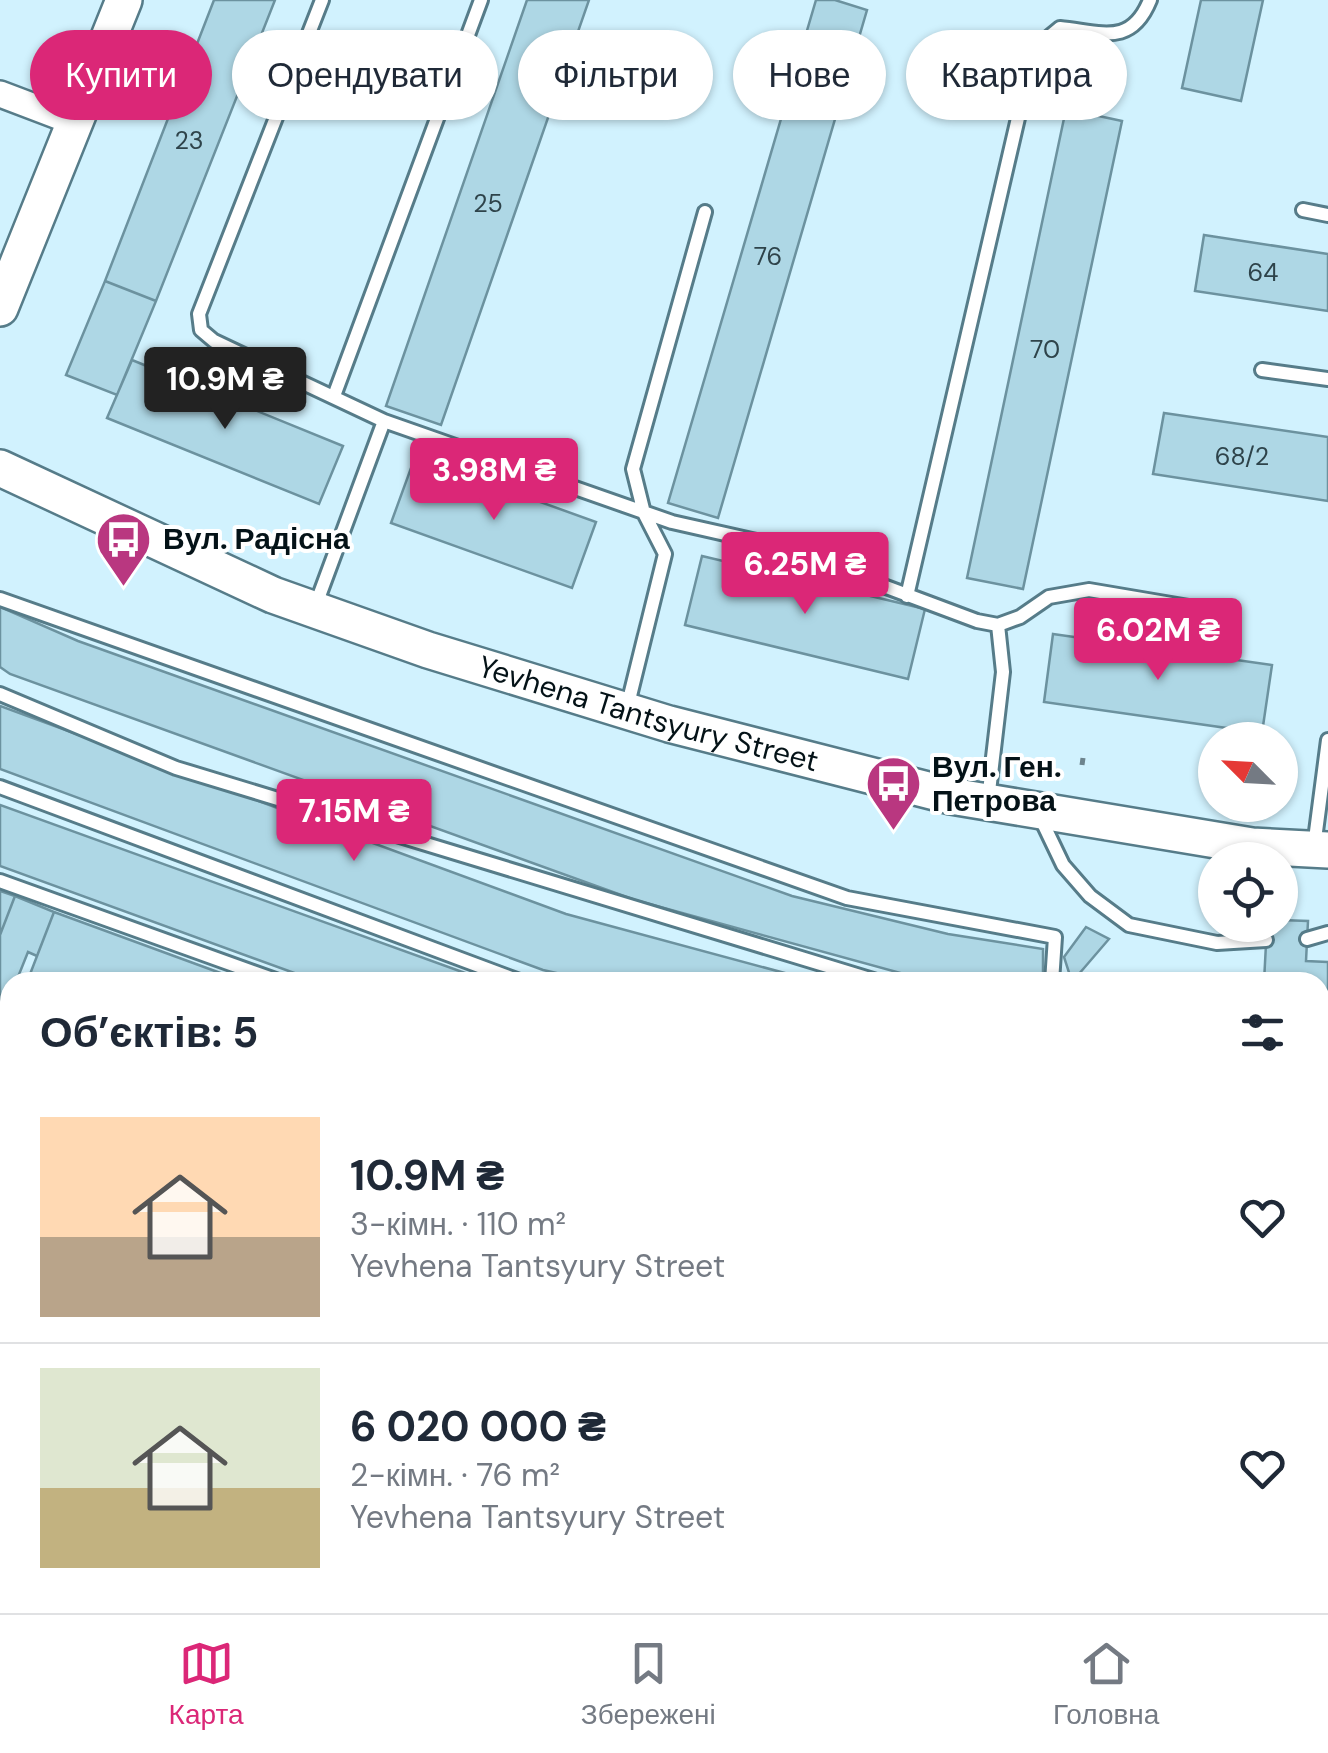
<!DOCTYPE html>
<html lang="uk">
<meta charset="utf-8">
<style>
body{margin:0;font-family:"DM Sans",sans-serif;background:#f6f6f7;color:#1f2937;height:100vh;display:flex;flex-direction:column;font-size:38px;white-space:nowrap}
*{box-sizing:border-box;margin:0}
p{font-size:32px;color:#747a83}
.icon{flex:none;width:55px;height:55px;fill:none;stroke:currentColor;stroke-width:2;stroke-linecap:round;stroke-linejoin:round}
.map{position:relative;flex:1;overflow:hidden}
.drawer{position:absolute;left:0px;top:972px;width:1330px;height:642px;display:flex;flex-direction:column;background:#fff;border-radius:30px 30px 0 0;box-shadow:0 2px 8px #0004}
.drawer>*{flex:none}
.top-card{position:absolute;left:30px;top:30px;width:1270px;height:90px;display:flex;gap:20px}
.needle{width:65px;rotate:294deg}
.fabs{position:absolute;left:1198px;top:722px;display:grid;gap:20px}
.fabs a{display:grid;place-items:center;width:100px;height:100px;border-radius:50%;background:#fff;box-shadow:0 2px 8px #0004;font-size:50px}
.price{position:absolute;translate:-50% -85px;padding:0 22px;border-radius:10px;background:#db2777;color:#fff;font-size:32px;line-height:65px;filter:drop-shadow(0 2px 5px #0008)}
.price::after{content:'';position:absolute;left:50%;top:60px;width:30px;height:22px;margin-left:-15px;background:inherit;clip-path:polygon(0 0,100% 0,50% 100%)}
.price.active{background:#222;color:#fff}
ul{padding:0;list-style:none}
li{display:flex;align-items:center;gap:30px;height:250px;padding:0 40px}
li+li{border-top:2px solid #e0e1e3}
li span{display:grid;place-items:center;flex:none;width:280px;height:200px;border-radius:0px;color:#555}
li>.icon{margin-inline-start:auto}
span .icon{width:120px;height:120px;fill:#fffc;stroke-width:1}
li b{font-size:42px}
h2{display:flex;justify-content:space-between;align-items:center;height:120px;padding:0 40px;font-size:42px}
.tag{padding:0 35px;border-radius:45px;background:#fff;box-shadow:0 2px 8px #0004;font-size:35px;line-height:90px}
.tag.active{background:#db2777;color:#fff}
.menu{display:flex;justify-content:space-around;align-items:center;height:140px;border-top:2px solid #e0e1e3;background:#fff;font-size:28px;color:#747a83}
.menu a{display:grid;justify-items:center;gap:5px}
.menu .active{color:#db2777}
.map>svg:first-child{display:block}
.building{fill:#aed7e5;stroke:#6c929f;stroke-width:2.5}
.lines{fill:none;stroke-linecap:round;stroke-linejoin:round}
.lane-casing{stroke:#567c89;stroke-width:18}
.street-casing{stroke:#567c89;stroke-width:30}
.secondary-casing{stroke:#567c89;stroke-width:40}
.path{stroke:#6d848d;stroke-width:5;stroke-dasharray:8 8;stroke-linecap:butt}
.lane{stroke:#fff;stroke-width:12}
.street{stroke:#fff;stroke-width:25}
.secondary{stroke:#fff;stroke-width:35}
.labels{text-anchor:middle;stroke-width:8;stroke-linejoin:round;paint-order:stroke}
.number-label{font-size:25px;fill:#2e434a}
.poi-label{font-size:30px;font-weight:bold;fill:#041217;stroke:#fff;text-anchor:start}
.street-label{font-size:30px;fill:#041217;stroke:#fff}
</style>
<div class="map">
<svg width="1328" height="1613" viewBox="0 0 1328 1613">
<rect width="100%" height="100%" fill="#d1f2fe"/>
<path class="building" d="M214 0H275L156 301 105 281Z
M527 0H589L441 425 386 406Z
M816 0H835L867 10 718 518 668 503Z
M1201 0H1263L1241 101 1182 88Z
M1066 109 1122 121 1023 589 967 578Z
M1204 235 1328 254V311L1195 291Z
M105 281 156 301 117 395 66 375Z
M132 360 343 446 319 504 107 418Z
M1164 413 1328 437V501L1153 474Z
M415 457 596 522 572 588 391 523Z
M702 556 925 609 908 679 685 625Z
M0 607 78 641 792 896 948 934 1043 949V982L1014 979 1013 982H933L635 900 10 674 0 667Z
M1053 634 1272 665 1262 733 1044 702Z
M0 706 566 914 818 982H596L543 970 0 769Z
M0 805 490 982H319L0 866Z
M0 891 15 896 0 935Z
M15 896 54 912 37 956 28 952 16 982H10V999L0 1025V935Z
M54 912 245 982H27Z
M1280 920 1308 921 1306 961 1328 962V997L1320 996V982H1264L1267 925H1280Z
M1086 927 1109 939 1072 982 1064 957Z
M8 1004H10V1043L0 1040V1025Z
M10 1234V1317L0 1302V1240Z"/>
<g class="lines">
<defs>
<path id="lane" d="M322 0 199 314 201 330 214 341 384 421 672 522 774 545 977 621 998 625 1020 617 1049 597 1089 590 1201 609
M1303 210 1328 215
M1262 370 1328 379
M334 396 481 0
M907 596 1028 75 1043 42 1060 28C1101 32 1131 47 1150 0
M0 599 847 898 1055 937 1052 982
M315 607 384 421
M0 694 176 768 880 982
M627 708 665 554 644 513 633 469 705 212
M0 787 522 982
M988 800 1003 672 998 625
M1040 817 1063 865 1090 896 1129 925 1217 943 1266 940
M1314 847 1328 740
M0 881 281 982
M1307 939 1328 933"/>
<path id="street" d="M0 94 74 122"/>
<g id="secondary">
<path d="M0 308 124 0"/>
<path id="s1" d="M0 468 273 595 428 650 669 724 951 796 1252 846 1328 850"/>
</g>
</defs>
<use href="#lane" class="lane-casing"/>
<use href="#street" class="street-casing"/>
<use href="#secondary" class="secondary-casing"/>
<path class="path" d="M1082 765 1083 758"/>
<use href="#lane" class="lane"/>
<use href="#street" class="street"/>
<use href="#secondary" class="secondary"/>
</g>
<defs>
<symbol id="bus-pin" viewBox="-11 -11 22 30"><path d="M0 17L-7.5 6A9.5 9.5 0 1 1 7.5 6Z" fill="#b93780" stroke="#fff"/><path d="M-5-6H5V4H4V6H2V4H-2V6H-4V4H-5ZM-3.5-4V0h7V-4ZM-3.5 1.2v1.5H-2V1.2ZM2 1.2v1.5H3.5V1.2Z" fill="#fff"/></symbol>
</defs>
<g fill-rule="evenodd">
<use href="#bus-pin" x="92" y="508" width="63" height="86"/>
<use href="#bus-pin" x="862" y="752" width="63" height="86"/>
</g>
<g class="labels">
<g class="number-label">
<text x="189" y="149">23</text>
<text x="488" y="212">25</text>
<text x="768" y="265">76</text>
<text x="1263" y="281">64</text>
<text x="1045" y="358">70</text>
<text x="1242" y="465">68/2</text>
</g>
<g class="poi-label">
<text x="163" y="549">Вул. Радісна</text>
<text x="932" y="777">Вул. Ген.<tspan x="932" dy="34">Петрова</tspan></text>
</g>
<g class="street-label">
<text dy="10" stroke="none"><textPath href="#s1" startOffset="695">Yevhena Tantsyury Street</textPath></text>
</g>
</g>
</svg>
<div class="fabs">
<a><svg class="needle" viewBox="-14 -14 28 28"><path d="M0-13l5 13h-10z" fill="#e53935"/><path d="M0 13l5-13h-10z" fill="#747a83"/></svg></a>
<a><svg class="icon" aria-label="locate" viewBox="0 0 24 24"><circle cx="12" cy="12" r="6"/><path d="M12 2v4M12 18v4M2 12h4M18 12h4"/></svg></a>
</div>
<b class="price active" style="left:225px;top:432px">10.9M ₴</b>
<b class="price" style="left:494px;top:523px">3.98M ₴</b>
<b class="price" style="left:805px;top:617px">6.25M ₴</b>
<b class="price" style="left:1158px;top:683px">6.02M ₴</b>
<b class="price" style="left:354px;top:864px">7.15M ₴</b>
<div class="top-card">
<a class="tag active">Купити</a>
<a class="tag">Орендувати</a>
<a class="tag">Фільтри</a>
<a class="tag">Нове</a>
<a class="tag">Квартира</a>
</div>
<section class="drawer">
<h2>Об’єктів: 5<svg class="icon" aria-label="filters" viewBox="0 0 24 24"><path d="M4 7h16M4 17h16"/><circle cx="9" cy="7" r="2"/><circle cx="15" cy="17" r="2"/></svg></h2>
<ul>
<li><span style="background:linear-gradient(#ffd9b3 60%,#b9a48a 0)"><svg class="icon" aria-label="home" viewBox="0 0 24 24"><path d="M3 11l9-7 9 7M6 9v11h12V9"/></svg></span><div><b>10.9M ₴</b><p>3-кімн. · 110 m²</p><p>Yevhena Tantsyury Street</p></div><svg class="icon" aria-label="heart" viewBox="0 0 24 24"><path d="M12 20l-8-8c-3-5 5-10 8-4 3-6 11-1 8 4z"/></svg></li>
<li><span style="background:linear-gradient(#dfe7d0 60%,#c2b280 0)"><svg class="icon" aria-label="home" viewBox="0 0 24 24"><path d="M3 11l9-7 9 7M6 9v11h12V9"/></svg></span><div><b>6 020 000 ₴</b><p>2-кімн. · 76 m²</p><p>Yevhena Tantsyury Street</p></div><svg class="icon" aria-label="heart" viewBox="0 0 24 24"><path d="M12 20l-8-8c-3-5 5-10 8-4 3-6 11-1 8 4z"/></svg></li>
</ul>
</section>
</div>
<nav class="menu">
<a class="active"><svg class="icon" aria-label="map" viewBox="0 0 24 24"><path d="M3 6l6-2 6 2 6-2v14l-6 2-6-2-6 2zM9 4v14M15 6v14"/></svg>Карта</a>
<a><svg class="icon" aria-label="saved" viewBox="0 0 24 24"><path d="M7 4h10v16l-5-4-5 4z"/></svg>Збережені</a>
<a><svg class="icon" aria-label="home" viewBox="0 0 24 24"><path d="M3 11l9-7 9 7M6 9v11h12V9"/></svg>Головна</a>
</nav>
